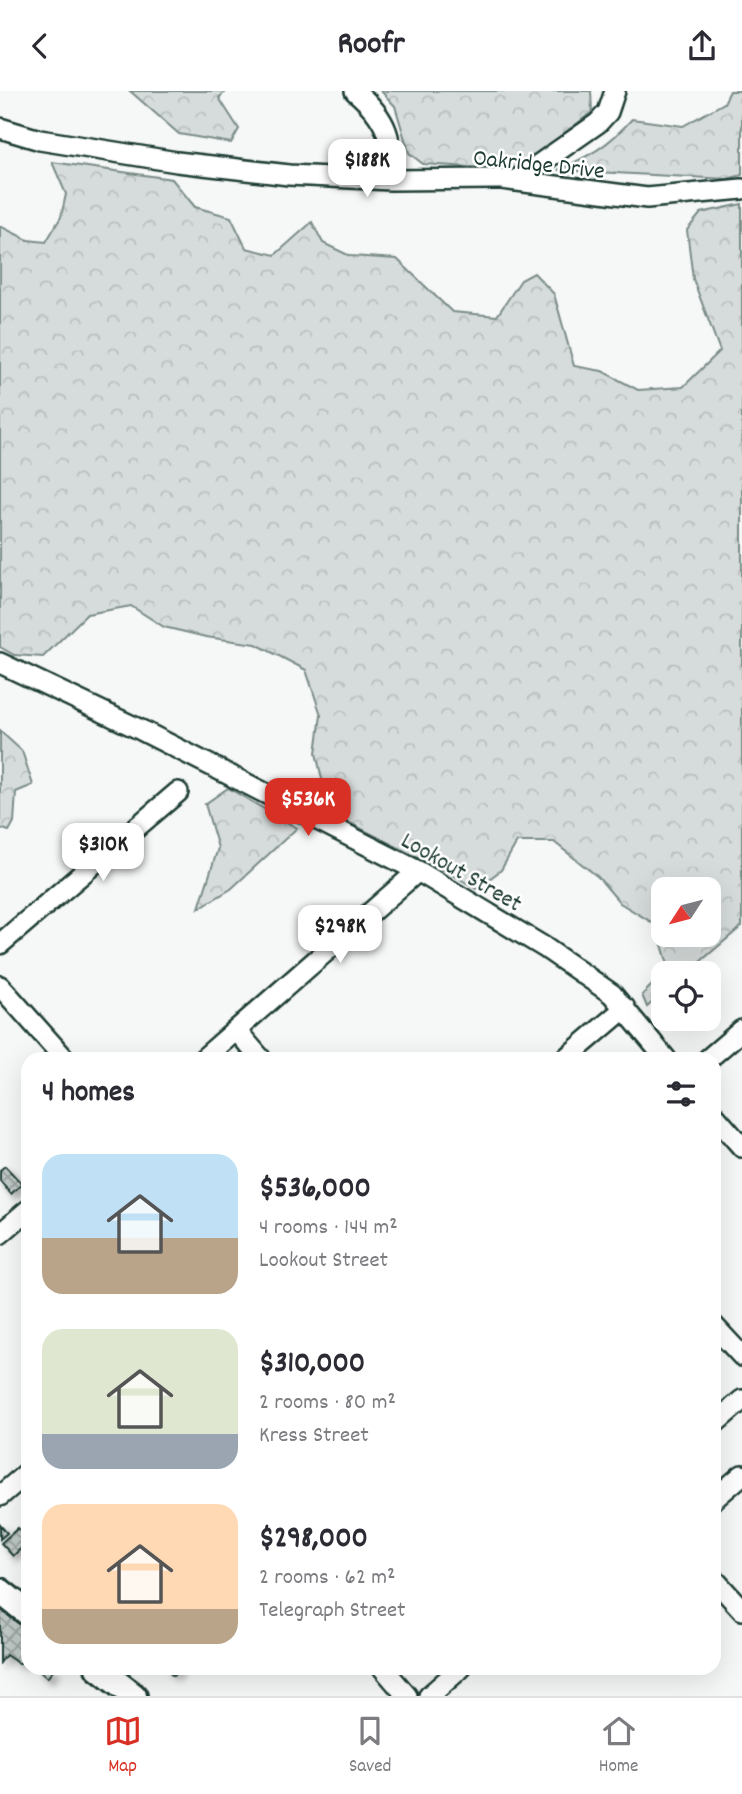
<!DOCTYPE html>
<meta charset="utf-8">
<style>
body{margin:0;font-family:Dekko,sans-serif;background:#f2f2f3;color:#2b2b33;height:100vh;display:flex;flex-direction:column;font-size:26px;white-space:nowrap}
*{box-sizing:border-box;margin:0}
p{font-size:23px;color:#7c7c81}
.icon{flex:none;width:38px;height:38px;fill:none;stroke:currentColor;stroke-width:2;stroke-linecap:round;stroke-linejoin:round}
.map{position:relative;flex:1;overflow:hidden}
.side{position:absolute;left:21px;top:961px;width:700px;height:623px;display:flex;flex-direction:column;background:#fff;border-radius:21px;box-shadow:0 7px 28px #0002}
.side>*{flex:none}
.needle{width:46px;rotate:234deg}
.buttons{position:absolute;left:651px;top:786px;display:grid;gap:14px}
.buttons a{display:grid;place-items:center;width:70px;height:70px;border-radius:14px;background:#fff;box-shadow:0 7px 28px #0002;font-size:35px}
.price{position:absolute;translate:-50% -60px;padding:0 16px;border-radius:14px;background:#fff;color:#222;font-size:23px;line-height:46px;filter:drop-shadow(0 2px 4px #0008)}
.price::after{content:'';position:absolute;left:50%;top:42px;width:21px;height:16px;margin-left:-10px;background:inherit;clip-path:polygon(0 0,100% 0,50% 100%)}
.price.selected{background:#d93025;color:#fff}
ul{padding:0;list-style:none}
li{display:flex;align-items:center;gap:21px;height:175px;padding:0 21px}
li span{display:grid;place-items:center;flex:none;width:196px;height:140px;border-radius:21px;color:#555}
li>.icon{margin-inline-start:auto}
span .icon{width:84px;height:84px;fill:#fffc;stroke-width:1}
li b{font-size:30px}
h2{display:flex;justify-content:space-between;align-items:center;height:84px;padding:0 21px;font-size:30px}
header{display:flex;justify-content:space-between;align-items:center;height:91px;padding:0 21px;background:#fff;font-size:32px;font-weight:700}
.dock{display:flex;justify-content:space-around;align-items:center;height:98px;border-top:2px solid #e1e1e2;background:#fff;font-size:19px;color:#7c7c81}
.dock a{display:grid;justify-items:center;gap:4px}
.dock .selected{color:#d93025}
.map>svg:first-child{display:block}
.forest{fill:url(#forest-crowns);stroke:#7a8c88;stroke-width:2;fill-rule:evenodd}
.building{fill:url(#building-cross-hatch);stroke:#1f3d34;stroke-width:2;filter:url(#shadow)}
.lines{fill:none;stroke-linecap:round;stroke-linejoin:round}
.minor-casing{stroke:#1f3d34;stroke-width:24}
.major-casing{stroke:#1f3d34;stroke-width:30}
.minor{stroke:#fff;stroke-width:19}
.major{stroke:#fff;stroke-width:24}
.labels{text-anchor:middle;stroke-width:5;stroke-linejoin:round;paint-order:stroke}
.street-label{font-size:24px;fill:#1f3d34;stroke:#fff}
</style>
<header><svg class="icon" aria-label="back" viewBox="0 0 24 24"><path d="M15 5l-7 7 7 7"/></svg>Roofr<svg class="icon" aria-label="share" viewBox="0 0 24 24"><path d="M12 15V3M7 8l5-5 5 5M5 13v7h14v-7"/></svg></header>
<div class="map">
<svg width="742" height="1605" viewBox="0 0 742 1605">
<defs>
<pattern id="forest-crowns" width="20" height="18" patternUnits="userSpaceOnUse" patternTransform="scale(1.75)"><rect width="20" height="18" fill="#d6dcdb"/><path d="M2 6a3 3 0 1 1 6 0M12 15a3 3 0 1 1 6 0" fill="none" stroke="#b7bebd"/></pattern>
<pattern id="building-cross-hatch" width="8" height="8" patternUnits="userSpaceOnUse" patternTransform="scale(1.75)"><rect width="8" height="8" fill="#c0c9c6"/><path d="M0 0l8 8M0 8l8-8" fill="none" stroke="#9ba4a2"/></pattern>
<filter id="shadow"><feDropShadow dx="5" dy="5" stdDeviation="3.5" flood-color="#0004"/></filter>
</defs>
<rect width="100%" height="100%" fill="#f6f7f7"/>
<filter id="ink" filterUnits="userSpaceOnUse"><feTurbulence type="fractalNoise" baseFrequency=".0143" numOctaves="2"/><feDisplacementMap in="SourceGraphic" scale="14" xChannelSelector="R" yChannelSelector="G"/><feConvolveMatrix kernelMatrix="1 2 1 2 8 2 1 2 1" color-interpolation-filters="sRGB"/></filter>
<g filter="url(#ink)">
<path class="forest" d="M130 0H226L219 7 239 38 231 52 179 43Z
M381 0H591L592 21 517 79 423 73 409 62 395 15Z
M730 0H742V84L727 88 558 79C591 64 607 56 632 28L683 35 724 12Z
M52 71 172 88 195 116 231 126 246 157 275 164 312 131 323 152 350 165 397 168 452 221 497 225 521 189 534 182 554 203 574 275 602 280 638 299 683 296 720 260 693 188 687 139 701 122 742 113V835L687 882H664L669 877 656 834 620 812 598 786 554 751H517L501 779 476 798 460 788 350 732 323 714 322 688 316 662 321 624 306 579 256 553 206 546 164 536 131 515 87 523 43 566 14 564 0 556V135L28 149 46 151 61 126 66 103ZM663 798H709V844H663Z
M0 640 22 660 33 694 16 701 14 731 9 740 0 737Z
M228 697 297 737 231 798 199 817 218 757 205 713Z
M663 883V902L647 916 642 904Z"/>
<path class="building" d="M5 1075 22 1093 11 1103 0 1090V1079Z
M0 1434 7 1442 0 1448Z
M18 1437 28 1448V1451L13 1465 1 1452Z
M0 1518 28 1540V1570L25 1567 19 1573 6 1564 0 1572Z
M36 1577H55L47 1587Z
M165 1577H181L173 1585Z"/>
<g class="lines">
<defs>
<path id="minor" d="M355 0C389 29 392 47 391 89
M0 37 40 49 177 71 289 84 391 89 502 88 647 107 742 98
M515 90 598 32 608 21 615 0
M0 572 141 639 418 780 544 856 612 903 666 968
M0 853 178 701
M0 895 65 968
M236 939 261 968
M203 968 418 780
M565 968 625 917
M708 968 742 939
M714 1024 742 1056
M0 1143 28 1119
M714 1235 742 1265
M714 1333 742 1309
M0 1405 28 1381
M714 1408 742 1384
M714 1488 742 1519
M383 1577 407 1605
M429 1605 461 1577"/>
<path id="major" d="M0 1500 28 1522
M98 1577 134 1605"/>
</defs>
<use href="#minor" class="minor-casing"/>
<use href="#major" class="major-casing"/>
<use href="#minor" class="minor"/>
<use href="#major" class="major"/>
</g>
</g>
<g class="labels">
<g class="street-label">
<text transform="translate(539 72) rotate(6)" y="8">Oakridge Drive</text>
<text transform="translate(462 780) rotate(30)" y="8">Lookout Street</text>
</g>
</g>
</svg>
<div class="buttons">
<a><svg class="needle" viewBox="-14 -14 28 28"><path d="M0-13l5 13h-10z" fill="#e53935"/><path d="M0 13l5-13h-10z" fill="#7c7c81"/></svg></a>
<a><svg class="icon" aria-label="locate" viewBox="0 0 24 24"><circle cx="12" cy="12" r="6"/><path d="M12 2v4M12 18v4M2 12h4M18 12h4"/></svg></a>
</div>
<b class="price" style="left:367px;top:108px">$188K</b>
<b class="price selected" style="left:308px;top:747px">$536K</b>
<b class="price" style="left:103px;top:792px">$310K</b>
<b class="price" style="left:340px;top:874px">$298K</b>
<section class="side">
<h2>4 homes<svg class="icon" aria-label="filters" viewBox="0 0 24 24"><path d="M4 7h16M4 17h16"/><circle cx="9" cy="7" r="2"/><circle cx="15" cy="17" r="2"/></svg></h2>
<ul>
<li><span style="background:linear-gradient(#bfe0f5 60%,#b9a48a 0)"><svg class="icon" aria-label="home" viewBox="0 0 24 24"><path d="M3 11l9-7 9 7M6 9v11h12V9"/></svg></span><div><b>$536,000</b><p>4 rooms · 144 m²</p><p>Lookout Street</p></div></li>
<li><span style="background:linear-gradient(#dfe7d0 75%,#9aa5b1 0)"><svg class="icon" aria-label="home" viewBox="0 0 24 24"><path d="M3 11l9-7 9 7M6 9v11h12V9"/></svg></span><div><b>$310,000</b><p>2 rooms · 80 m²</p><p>Kress Street</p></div></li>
<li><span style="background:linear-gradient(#ffd9b3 75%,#b9a48a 0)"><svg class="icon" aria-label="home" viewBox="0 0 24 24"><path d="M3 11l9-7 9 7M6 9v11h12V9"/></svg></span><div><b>$298,000</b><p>2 rooms · 62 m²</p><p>Telegraph Street</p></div></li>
</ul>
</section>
</div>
<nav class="dock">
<a class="selected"><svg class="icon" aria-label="map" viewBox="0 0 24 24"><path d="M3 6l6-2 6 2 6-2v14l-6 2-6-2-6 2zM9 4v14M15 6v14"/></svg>Map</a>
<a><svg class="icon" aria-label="saved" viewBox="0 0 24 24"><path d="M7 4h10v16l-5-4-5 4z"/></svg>Saved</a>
<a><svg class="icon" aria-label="home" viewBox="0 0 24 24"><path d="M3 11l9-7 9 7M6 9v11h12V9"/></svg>Home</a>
</nav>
